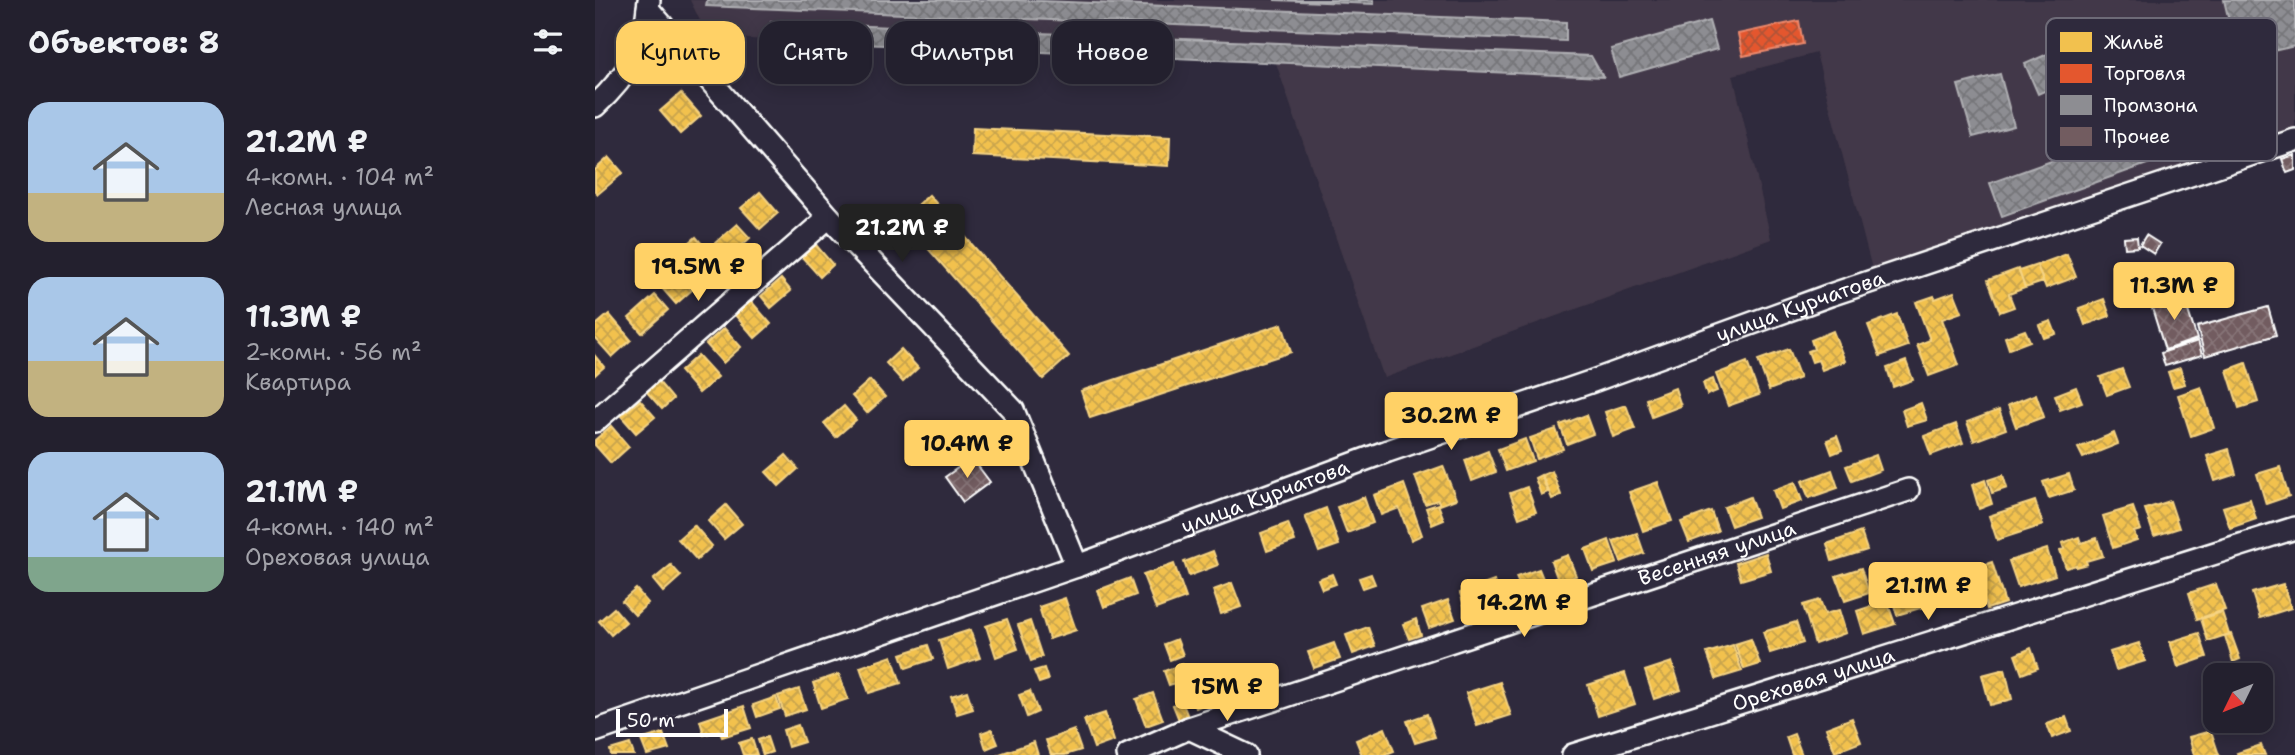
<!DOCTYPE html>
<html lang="ru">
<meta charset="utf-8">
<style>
body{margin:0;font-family:"Shantell Sans",sans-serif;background:#2f2d3a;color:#f1f3f6;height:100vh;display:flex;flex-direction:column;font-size:26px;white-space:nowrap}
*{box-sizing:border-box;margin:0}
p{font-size:23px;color:#a3a3aa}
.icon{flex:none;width:38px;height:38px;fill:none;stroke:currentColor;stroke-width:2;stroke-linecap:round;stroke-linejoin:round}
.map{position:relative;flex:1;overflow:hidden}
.drawer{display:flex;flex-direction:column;background:#23202e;width:595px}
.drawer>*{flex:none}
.hud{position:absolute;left:21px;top:21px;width:665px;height:63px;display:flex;gap:14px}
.needle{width:46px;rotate:227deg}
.tools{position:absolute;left:1608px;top:663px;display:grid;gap:14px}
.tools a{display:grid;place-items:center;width:70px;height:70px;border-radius:14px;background:#23202e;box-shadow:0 4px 18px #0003,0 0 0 2px #403e4a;font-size:35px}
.scale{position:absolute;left:21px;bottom:18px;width:112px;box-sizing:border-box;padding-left:7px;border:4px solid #fff;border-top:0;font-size:19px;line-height:24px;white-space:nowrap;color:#fff;-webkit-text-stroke:5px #2f2a3d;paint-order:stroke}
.price{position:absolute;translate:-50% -60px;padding:0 16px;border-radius:7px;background:#ffd166;color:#111;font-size:23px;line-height:46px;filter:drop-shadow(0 2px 4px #0008)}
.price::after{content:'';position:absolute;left:50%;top:42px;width:21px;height:16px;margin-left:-10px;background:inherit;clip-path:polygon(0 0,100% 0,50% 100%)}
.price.selected{background:#222;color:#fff}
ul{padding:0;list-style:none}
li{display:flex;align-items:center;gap:21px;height:175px;padding:0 28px}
li span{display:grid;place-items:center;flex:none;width:196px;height:140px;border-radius:21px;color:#555}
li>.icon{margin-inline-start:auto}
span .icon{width:84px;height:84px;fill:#fffc;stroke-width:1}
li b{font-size:30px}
h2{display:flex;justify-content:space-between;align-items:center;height:84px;padding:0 28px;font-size:30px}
.pill{padding:0 24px;border-radius:21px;background:#23202e;box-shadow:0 4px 18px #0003,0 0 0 2px #403e4a;font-size:24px;line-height:63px}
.pill.selected{background:#ffd166;color:#111}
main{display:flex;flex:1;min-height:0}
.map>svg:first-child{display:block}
.built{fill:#433948}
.homes{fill:url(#homes-cross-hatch);stroke:#f6d483;stroke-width:2}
.shops{fill:url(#shops-cross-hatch);stroke:#ec896d;stroke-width:2}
.industry{fill:url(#industry-cross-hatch);stroke:#afafb3;stroke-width:2}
.building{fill:url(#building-cross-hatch);stroke:#fff;stroke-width:2}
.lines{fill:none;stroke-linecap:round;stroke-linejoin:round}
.minor-casing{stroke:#fff;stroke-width:26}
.minor{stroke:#2f2a3d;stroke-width:21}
.labels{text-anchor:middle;stroke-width:7;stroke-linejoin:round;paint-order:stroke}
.street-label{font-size:21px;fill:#fff;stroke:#2f2a3d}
.key{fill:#2f2a3d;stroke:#6d6a77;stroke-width:2}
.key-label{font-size:19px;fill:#fff}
</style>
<main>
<section class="drawer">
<h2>Объектов: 8<svg class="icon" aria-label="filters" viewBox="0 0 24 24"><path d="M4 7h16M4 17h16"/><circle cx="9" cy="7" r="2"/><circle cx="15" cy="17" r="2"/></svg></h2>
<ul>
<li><span style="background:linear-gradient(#a9c7e8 65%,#c2b280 0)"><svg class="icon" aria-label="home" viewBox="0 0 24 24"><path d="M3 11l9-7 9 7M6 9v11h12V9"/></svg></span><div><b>21.2M ₽</b><p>4-комн. · 104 m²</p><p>Лесная улица</p></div></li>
<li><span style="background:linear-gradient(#a9c7e8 60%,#c2b280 0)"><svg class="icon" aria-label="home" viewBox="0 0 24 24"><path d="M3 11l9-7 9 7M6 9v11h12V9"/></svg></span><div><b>11.3M ₽</b><p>2-комн. · 56 m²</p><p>Квартира</p></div></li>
<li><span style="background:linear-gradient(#a9c7e8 75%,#7fa58c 0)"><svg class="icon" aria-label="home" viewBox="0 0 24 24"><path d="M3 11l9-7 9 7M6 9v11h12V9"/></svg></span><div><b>21.1M ₽</b><p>4-комн. · 140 m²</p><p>Ореховая улица</p></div></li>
</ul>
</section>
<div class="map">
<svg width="1700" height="755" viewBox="0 0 1700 755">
<defs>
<pattern id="homes-cross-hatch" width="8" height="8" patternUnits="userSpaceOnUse" patternTransform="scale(1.75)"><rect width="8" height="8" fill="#f2c14e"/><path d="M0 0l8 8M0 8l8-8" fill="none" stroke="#c8a44e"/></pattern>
<pattern id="shops-cross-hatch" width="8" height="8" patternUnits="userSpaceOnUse" patternTransform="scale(1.75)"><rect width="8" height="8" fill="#e4572e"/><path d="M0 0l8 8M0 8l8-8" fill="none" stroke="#af5338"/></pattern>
<pattern id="industry-cross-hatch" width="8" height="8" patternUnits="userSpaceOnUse" patternTransform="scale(1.75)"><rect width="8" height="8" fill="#8d8d92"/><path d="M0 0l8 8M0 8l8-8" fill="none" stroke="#76767a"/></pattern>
<pattern id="building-cross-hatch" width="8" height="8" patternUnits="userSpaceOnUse" patternTransform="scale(1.75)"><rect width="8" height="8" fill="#725c60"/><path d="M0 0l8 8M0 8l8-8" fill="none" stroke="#877478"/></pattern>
</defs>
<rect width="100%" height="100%" fill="#2f2a3d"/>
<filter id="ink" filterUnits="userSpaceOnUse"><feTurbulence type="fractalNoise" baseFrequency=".0143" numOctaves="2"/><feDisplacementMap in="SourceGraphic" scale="14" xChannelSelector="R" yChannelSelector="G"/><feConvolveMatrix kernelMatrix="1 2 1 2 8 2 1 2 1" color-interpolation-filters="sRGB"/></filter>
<g filter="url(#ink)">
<path class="built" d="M95 0H1700V129L1277 269 1221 53 1138 75 1176 239 789 378 681 63 113 37Z"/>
<path class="homes" d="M86 93 106 116 85 134 65 111Z
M378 128 575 137 574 166 377 156Z
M14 157 28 173 3 194 0 191V170Z
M165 192 183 213 165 229 146 208Z
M334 195 474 356 448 379 307 219Z
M142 224 155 238 133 258 120 243Z
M101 237 126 266 107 282 82 253Z
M221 245 238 265 225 277 207 257Z
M1472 254 1481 277 1451 288 1442 265Z
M76 265 97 290 81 304 59 279Z
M1442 265 1448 282 1430 288 1424 271Z
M1423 269 1430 288 1414 294 1419 307 1405 312 1393 280Z
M186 279 196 291 176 308 166 296Z
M1359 292 1367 312 1347 319 1364 365 1334 376 1322 345 1335 340 1321 302 1339 296 1340 299Z
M60 295 73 310 47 333 34 318Z
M1509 299 1515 316 1490 325 1484 308Z
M156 301 176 324 160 338 140 315Z
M14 314 36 340 17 357 0 338V326Z
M1302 314 1313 346 1285 356 1273 325Z
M1456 321 1461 334 1449 338 1444 325Z
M687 324 696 352 495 418 486 391Z
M129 328 146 347 128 363 111 344Z
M1430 330 1435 341 1414 349 1410 337Z
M1238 331 1250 361 1227 370 1223 360 1217 362 1213 351 1219 349 1216 340Z
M306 349 323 368 308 382 291 363Z
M1194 349 1205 378 1174 390 1163 360Z
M103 355 123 377 104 393 85 371Z
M0 356 9 367 0 375Z
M1311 361 1318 380 1298 387 1292 368Z
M1152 362 1164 395 1133 406 1121 374Z
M1651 363 1663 402 1644 408 1632 370Z
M1585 368 1590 384 1578 387 1573 372Z
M1527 369 1534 387 1512 395 1505 377Z
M1118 379 1122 391 1112 395 1108 383Z
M275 380 290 397 272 413 257 396Z
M63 381 78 399 67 409 51 391Z
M1481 387 1487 402 1465 410 1460 395Z
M1606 387 1619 428 1596 436 1583 395Z
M1080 388 1086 406 1057 417 1051 399Z
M1441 394 1449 417 1421 427 1413 405Z
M45 400 60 417 41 433 26 416Z
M1326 403 1332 420 1312 426 1307 410Z
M1031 405 1040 429 1018 437 1010 412Z
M249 406 261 420 241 437 229 423Z
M1404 410 1411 429 1379 441 1372 422Z
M991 415 998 434 972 444 965 425Z
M1361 424 1368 443 1336 455 1329 436Z
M16 426 34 447 16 463 0 445V440Z
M961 429 968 449 942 459 935 438Z
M1519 433 1523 444 1488 458 1483 448Z
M1242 436 1247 450 1237 454 1232 440Z
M930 439 938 461 911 471 903 449Z
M1634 449 1641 474 1620 481 1612 456Z
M893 451 901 472 877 481 870 460Z
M191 455 203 469 184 486 171 472Z
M1281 455 1286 470 1257 481 1251 466Z
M848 466 861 499 845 505 843 500 830 504 820 476Z
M1685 467 1694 496 1671 504 1662 474Z
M1237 470 1243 488 1214 498 1207 481Z
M957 471 966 495 957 499 947 475Z
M1474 474 1479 490 1454 498 1448 482Z
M946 475 953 492 946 495 940 478Z
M1408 475 1412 488 1397 493 1393 480Z
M1390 480 1397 504 1384 509 1377 485Z
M1063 482 1077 521 1048 531 1034 492Z
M1200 482 1207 501 1185 509 1178 490Z
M809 484 827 535 816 540 804 508 786 515 779 495Z
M932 487 941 512 924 518 915 493Z
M769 497 778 523 752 533 742 507Z
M1155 497 1162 517 1136 526 1129 507Z
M1655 499 1661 519 1635 528 1628 507Z
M1440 501 1448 525 1402 540 1394 516Z
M1575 501 1584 528 1559 536 1550 509Z
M843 504 849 520 837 525 831 508Z
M131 505 147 524 129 539 113 521Z
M1538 507 1546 530 1539 532 1542 540 1518 548 1508 516Z
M731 508 744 545 724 552 710 516Z
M1116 511 1123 531 1094 542 1086 522Z
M693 523 700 541 672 551 666 533Z
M99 525 117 546 102 560 83 539Z
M1266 532 1272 550 1237 561 1232 544Z
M1042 533 1049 553 1026 562 1018 541Z
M1484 537 1486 543 1502 538 1508 556 1491 561 1492 564 1481 567V565L1471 568 1465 550 1469 549 1467 543Z
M1014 540 1022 563 998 571 990 549Z
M1452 549 1460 575 1423 587 1414 561Z
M618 551 623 565 594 576 589 562Z
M1171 553 1176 571 1146 580 1141 563Z
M973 555 981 576 964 583 956 561Z
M1397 562 1410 603 1392 609 1379 568Z
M579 564 591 598 561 609 548 575Z
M76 565 86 576 68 592 58 580Z
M1266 568 1274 593 1250 601 1241 576Z
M1323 568 1335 605 1302 615 1291 579Z
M944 569 951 586 928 594 921 577Z
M737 574 741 584 727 589 723 579Z
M776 574 780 584 768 588 764 578Z
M535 578 541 595 509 607 503 590Z
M899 581 906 602 872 614 865 593Z
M637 583 646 607 626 614 618 590Z
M1621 584 1630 610 1602 619 1594 593Z
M1688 584 1696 608 1665 618 1657 593Z
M41 589 53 603 40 615 27 601Z
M470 598 481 630 454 639 444 607Z
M853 600 860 619 834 628 827 609Z
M1225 600 1230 614 1244 610 1251 633 1220 644 1208 605Z
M1292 601 1300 624 1269 634 1262 611Z
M19 608 31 622 16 635 4 621Z
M1627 612 1634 634 1613 641 1606 619Z
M412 619 423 649 401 657 391 626Z
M821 619 826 635 814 639 808 624Z
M435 621 447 657 436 661 423 625Z
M1201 622 1208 643 1175 653 1168 632Z
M773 627 780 646 758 654 751 635Z
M375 630 385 658 353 669 344 640Z
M1604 633 1612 657 1583 667 1575 642Z
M1636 634 1645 659 1638 662 1630 636Z
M582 639 588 655 575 660 569 644Z
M1156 639 1165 664 1149 669 1140 644Z
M739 643 745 659 719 668 713 652Z
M1544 643 1550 661 1521 670 1515 652Z
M333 645 338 659 311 668 306 654Z
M1138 645 1147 671 1121 679 1112 653Z
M1436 648 1443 668 1427 674 1420 655Z
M297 656 306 683 274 693 265 667Z
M1077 662 1086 690 1059 699 1050 671Z
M587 664 593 679 574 685 569 671Z
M449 668 453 680 444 683 439 671Z
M657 669 663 687 637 697 631 679Z
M1410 669 1417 699 1395 705 1387 675Z
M1030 673 1040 704 1003 716 993 685Z
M244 674 253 699 226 708 218 683Z
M610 678 618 701 601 708 592 684Z
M905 682 916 715 882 726 871 693Z
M204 689 211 709 190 716 183 696Z
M372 691 378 709 362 714 356 696Z
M435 691 443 712 432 717 424 695Z
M558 693 568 720 551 726 541 699Z
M181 697 185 709 162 717 158 705Z
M587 701 593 717 584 720 578 705Z
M149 706 156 728 127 737 124 730 109 735 105 721Z
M510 713 519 741 499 748 489 720Z
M832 714 840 737 820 743 812 721Z
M1471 717 1476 731 1457 738 1452 724Z
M1257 718 1266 742 1240 752 1231 728Z
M203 725 209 742 193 747 188 730Z
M790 728 799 751 789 755H767L761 740Z
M397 729 403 744 391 749 386 733Z
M479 730 486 750 470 755H456L451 740Z
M1616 731 1624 755H1599L1594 737Z
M68 733 74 749 52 755 46 740Z
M1199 734 1207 755H1197L1191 737Z
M172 737 177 752 168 755 163 740Z
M157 739 162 755H148L144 743Z
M439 742 443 755H402Z
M35 744 39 755H16L15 750Z
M1666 745 1670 755H1643L1642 753Z"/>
<path class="shops" d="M1204 21 1208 44 1148 56 1143 34Z"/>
<path class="industry" d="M112 0H422L971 22V41L111 6Z
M679 0H779V4Z
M1629 0H1700V46L1643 59Z
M1114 21 1122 49 1024 77 1016 49Z
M176 22 996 56 1008 77 175 40Z
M1491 37 1504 66 1443 94 1430 64Z
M1405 74 1419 126 1378 137 1363 85Z
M1546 129 1558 162 1407 216 1395 183Z"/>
<path class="building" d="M1700 155V170L1692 173 1687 159Z
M1551 235 1565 244 1559 254 1545 245Z
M1542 237 1543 247 1530 248 1529 238Z
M1579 268 1587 294 1555 304 1547 278Z
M1588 295 1602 339 1570 350 1556 305Z
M1673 307 1681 335 1610 356 1602 327Z
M1603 341 1607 355 1570 366 1566 353Z
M377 458 395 482 368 502 350 477Z"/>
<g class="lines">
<defs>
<g id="minor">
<path d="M53 9 234 217 418 410 482 566"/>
<path d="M0 106C34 75 50 46 54 0"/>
<path d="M0 421 234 217"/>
<path d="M594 728 651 755"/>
<path id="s1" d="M0 731 482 566 793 451 995 382 1235 295 1700 140"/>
<path id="s2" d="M533 755 594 728 1313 490"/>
<path id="s3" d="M978 755 1700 528"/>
</g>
</defs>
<use href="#minor" class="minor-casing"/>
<use href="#minor" class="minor"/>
</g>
</g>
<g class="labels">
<g class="street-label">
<text dy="7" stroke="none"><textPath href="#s1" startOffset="1278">улица Курчатова</textPath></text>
<text dy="7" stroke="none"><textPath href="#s1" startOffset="710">улица Курчатова</textPath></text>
<text dy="7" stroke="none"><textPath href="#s2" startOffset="623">Весенняя улица</textPath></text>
<text dy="7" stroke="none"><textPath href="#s3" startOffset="252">Ореховая улица</textPath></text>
</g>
</g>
<rect x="1451" y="18" width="231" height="143" rx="10" class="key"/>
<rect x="1465" y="32" width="32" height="20" fill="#f2c14e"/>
<rect x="1465" y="64" width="32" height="19" fill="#e4572e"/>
<rect x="1465" y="95" width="32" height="20" fill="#8d8d92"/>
<rect x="1465" y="127" width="32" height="19" fill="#725c60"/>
<g class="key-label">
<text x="1509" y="49">Жильё</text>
<text x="1509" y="80">Торговля</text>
<text x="1509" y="112">Промзона</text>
<text x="1509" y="143">Прочее</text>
</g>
</svg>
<div class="tools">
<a><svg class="needle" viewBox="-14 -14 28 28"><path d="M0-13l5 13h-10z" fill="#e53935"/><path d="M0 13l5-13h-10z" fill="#a3a3aa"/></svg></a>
</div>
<div class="scale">50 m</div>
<b class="price selected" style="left:307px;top:264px">21.2M ₽</b>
<b class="price" style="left:103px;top:303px">19.5M ₽</b>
<b class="price" style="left:1579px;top:322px">11.3M ₽</b>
<b class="price" style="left:856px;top:452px">30.2M ₽</b>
<b class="price" style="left:372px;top:480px">10.4M ₽</b>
<b class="price" style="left:1333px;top:622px">21.1M ₽</b>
<b class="price" style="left:929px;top:639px">14.2M ₽</b>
<b class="price" style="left:632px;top:723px">15M ₽</b>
<div class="hud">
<a class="pill selected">Купить</a>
<a class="pill">Снять</a>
<a class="pill">Фильтры</a>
<a class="pill">Новое</a>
</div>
</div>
</main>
